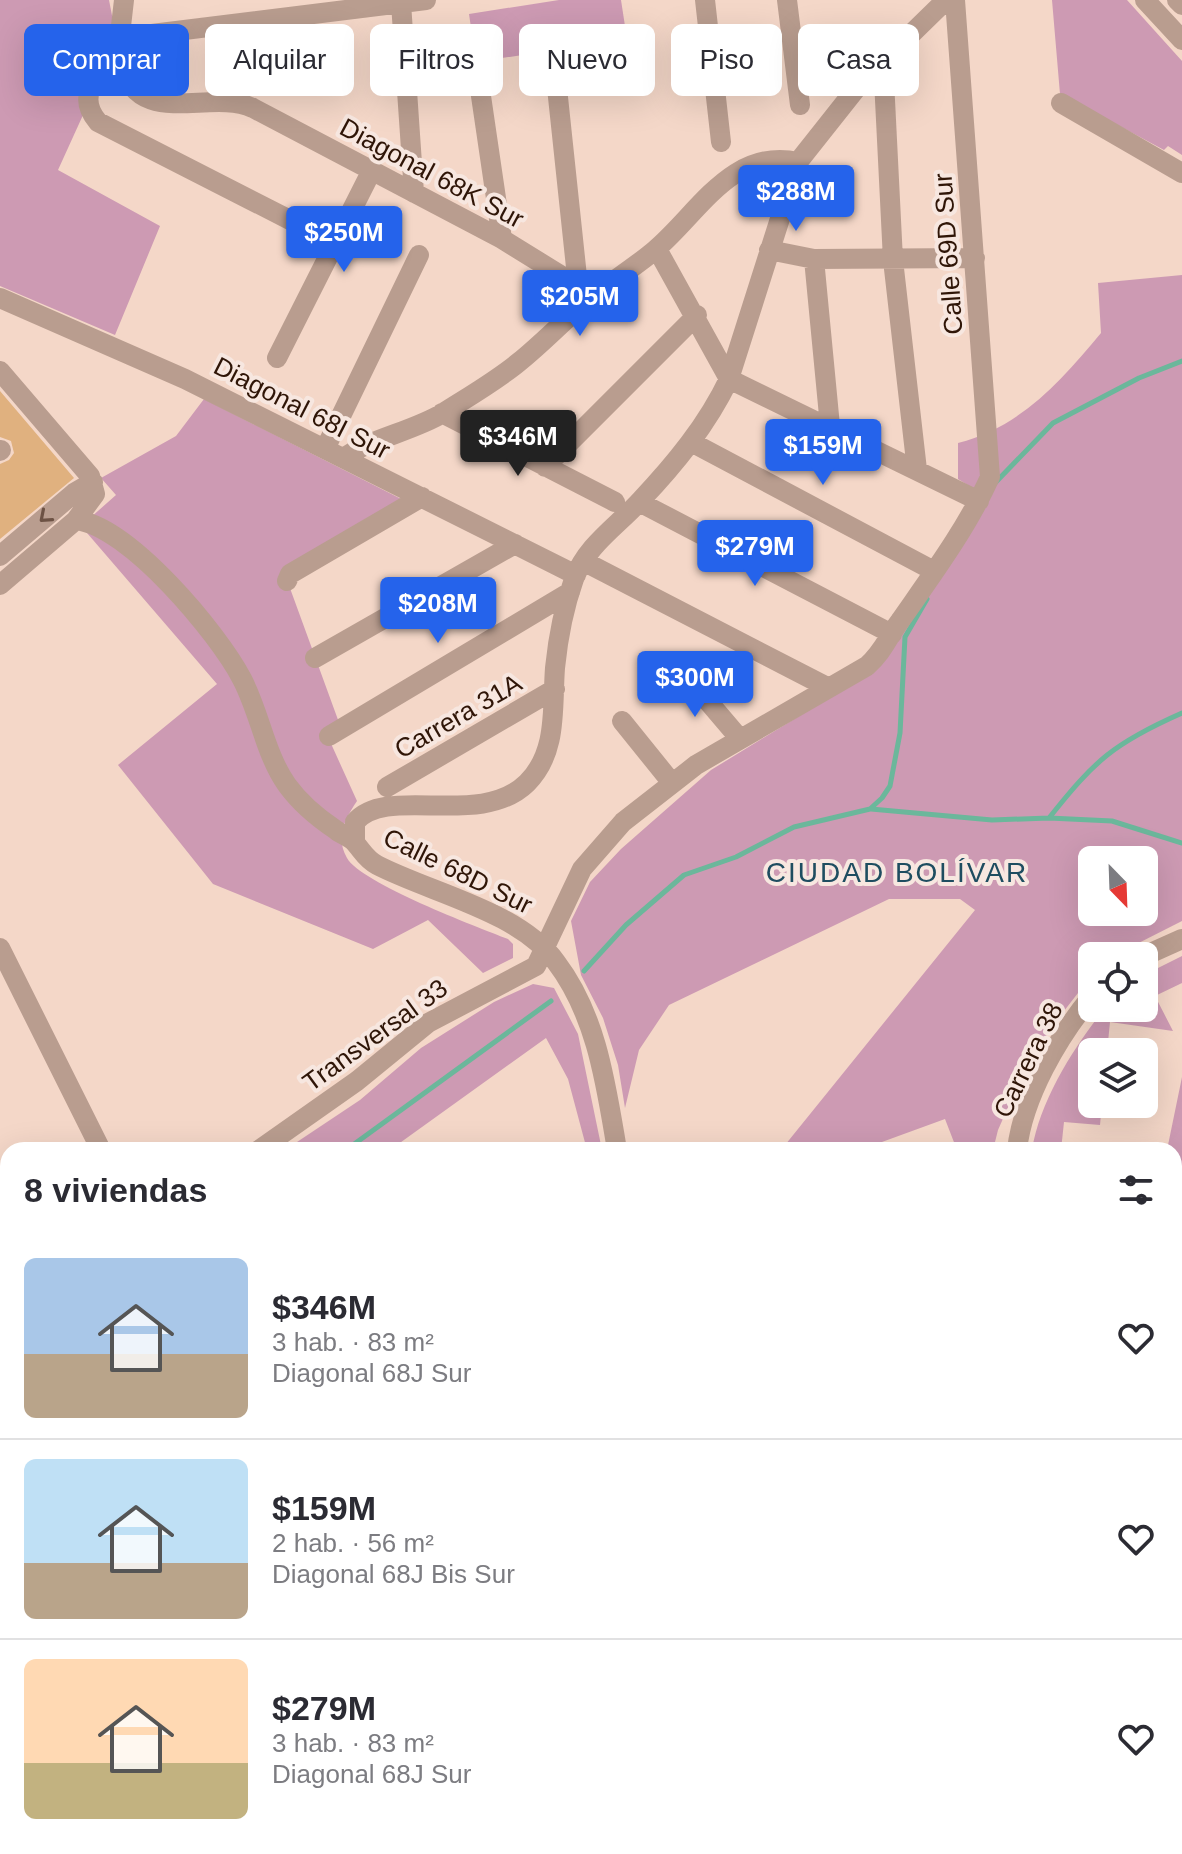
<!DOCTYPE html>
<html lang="es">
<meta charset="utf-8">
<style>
body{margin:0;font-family:Arial,sans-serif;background:#f7f7f7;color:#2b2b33;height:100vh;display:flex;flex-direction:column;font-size:30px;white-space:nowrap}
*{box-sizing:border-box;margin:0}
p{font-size:26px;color:#7c7c81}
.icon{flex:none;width:44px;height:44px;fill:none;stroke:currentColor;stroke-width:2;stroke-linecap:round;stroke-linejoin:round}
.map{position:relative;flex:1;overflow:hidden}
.details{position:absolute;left:0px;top:1142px;width:1182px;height:712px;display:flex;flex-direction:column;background:#fff;border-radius:24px 24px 0 0;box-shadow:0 8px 32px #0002}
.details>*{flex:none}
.banner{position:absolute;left:24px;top:24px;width:1134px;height:72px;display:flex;gap:16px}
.needle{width:52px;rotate:157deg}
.buttons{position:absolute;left:1078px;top:846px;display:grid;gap:16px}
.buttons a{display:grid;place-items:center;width:80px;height:80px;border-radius:12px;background:#fff;box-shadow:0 8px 32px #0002;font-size:40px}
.price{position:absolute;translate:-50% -68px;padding:0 18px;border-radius:8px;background:#2563eb;color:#fff;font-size:26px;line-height:52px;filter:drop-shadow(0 2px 4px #0008)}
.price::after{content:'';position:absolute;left:50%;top:48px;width:24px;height:18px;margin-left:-12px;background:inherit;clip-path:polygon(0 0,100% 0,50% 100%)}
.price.on{background:#222;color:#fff}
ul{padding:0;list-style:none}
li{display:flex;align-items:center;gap:24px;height:200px;padding:0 24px}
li+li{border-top:2px solid #e1e1e2}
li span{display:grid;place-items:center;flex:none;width:224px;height:160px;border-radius:12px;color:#555}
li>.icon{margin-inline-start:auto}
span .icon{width:96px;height:96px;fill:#fffc;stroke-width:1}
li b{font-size:34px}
h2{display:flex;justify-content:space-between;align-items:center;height:96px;padding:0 24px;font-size:34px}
.tag{padding:0 28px;border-radius:12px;background:#fff;box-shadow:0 8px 32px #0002;font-size:28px;line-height:72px}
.tag.on{background:#2563eb;color:#fff}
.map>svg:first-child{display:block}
.built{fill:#f8c8b0}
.green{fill:#cd9ab3;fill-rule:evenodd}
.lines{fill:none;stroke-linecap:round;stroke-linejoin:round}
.stream{stroke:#6bb79b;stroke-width:5}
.building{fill:#e0b17f}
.minor{stroke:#b99d8f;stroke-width:20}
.oneway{stroke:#6d5244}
.labels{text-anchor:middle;stroke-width:8;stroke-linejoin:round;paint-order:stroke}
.street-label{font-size:26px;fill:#2f1507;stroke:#f7e7e0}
.neighbourhood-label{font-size:28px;letter-spacing:2px;fill:#1e4d60;stroke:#f7e7e0}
</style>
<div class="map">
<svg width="1182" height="1854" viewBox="0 0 1182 1854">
<rect width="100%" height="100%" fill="#f4d7c8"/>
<path class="built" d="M868 1846H1055L1048 1854H878Z"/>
<path class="green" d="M0 0H109L121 62 88 104 58 170 160 226 115 335 0 286Z
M559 0H621L627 39 476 62 469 14Z
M1052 0H1127L1182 61V155L1168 146 1164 150 1060 94Z
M1182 275V921L1113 956H1092V975L1050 1029 1017 1087 998 1130 993 1150H957L945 1119 860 1150H781L975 910 960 899H889L669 1005 639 1050 625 1108 618 1065 603 1018 581 975 571 921 590 882 621 849 711 770 855 682 982 494 958 479V443C1021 427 1061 381 1101 333L1098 283ZM1092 860H1144V912H1092Z
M204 399 411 504 287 580 341 728 328 737 357 801C345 819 335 837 347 858 361 883 477 927 508 939L513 944V958L483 973 428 920 373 949 213 884 118 765 217 684 81 526 116 495 101 478 176 436Z
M1182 956V983L1155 996 1173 1031 1110 1022 1107 1052H1092V1104H1102L1100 1125 1064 1122 1061 1150H1032C1040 1100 1074 1047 1105 1008H1144V975Z
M533 984 554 988 578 1034 602 1150H587L568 1079 546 1038 390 1150H285L360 1100 421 1048 494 1002Z
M1182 1077V1341L1174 1328V1150H1167Z
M1174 1774 1182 1780V1854H1048L1055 1846H1174Z"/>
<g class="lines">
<path class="stream" d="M995 483 1053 423 1139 378 1182 361
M871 809 992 820 1049 818 1112 821 1182 843
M1049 818C1095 760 1114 743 1182 713
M584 971 626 925 684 875 736 857 794 827 870 809 882 798 890 786 900 733 905 637 927 599
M346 1150 551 1001"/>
</g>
<path class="building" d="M0 391 74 478 0 539V464L9 460 14 453 11 441 0 437Z"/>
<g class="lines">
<path class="minor" d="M124 0 121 26 129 43
M426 0 152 34 129 43 121 62C138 131 208 88 253 108L502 239 578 286 590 298
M705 0 721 142
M787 0 800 105
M1145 0 1182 40
M1177 0 1182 5
M401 3 414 193
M553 50 578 286
M883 60 893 260 917 470
M121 62C95 75 76 96 98 122L335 243
M476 62 502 239
M1061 103 1182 173
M657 249 729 379
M769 250 814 259 975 258
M814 259 830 426
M0 298 185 379 576 575
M277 358 372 170
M0 371 90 476 95 494 76 520 0 585
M729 379 979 501
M442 413 615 502
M691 442 934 571
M325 449 419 255
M0 451 1 450
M344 458C366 440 414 431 443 413 468 397 496 381 519 362 544 342 566 318 592 297 612 281 635 267 655 250 698 214 732 147 798 162
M545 467 697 315
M639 502 892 634
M76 520C129 526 218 633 242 679 260 713 265 754 287 785 300 803 318 818 336 830 342 835 352 838 356 844 363 852 366 859 377 865 431 893 519 911 556 962 597 1016 606 1085 617 1150
M0 556 74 493 93 482
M583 561 829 688
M287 581 290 574 422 497
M315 658 515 544
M683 672 740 739
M622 721 672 783
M329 736 570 592
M387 787 555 689
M355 842V822C387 784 480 829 527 783 558 752 552 708 555 668 558 638 564 607 574 579 587 545 616 527 640 501 675 464 707 425 729 379L798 162 859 85 946 0
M0 948 101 1150
M1144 956 1182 939
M259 1150 357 1081 428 1023 536 966 582 869 623 822 696 765 867 666C883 652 888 637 900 621 932 575 967 528 990 477L955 0
M1017 1150C1023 1097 1058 1037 1092 996
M0 1214 8 1216
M1174 1360 1182 1374
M0 1408 8 1409
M1174 1611 1182 1616
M0 1614 8 1616
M0 1688 8 1689
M8 1716 1 1744 8 1751
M0 1818 8 1819
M144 1846 186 1854
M475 1846 516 1854
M769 1846H771
M862 1846 871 1854
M112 1854 113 1846
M304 1854 306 1846
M366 1854 367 1846
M557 1854 558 1846
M621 1854 623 1846
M694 1854 695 1846
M748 1854 751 1846"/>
</g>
<defs><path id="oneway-chevron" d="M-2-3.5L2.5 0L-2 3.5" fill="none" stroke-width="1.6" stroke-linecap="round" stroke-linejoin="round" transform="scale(2)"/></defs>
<use class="oneway" href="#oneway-chevron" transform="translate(45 517) rotate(139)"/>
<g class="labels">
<g class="street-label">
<text transform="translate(432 173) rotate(28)" y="9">Diagonal 68K Sur</text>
<text transform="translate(948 254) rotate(-94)" y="9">Calle 69D Sur</text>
<text transform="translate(302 408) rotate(27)" y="9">Diagonal 68I Sur</text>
<text transform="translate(458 716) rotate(-30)" y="9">Carrera 31A</text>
<text transform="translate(458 871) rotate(26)" y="9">Calle 68D Sur</text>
<text transform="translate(375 1035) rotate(-36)" y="9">Transversal 33</text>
<text transform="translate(1028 1060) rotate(-64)" y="9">Carrera 38</text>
</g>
<g class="neighbourhood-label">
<text x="897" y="882">CIUDAD BOLÍVAR</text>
</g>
</g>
</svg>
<div class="buttons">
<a><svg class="needle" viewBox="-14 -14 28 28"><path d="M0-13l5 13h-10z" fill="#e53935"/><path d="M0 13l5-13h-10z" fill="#7c7c81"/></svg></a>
<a><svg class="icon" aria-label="locate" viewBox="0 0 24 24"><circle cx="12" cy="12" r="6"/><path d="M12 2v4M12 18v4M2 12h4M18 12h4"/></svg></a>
<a><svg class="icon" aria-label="layers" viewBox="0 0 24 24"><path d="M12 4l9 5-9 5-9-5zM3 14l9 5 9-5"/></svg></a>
</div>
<b class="price" style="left:796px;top:233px">$288M</b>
<b class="price" style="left:344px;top:274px">$250M</b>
<b class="price" style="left:580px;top:338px">$205M</b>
<b class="price on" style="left:518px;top:478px">$346M</b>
<b class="price" style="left:823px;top:487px">$159M</b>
<b class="price" style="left:755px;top:588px">$279M</b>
<b class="price" style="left:438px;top:645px">$208M</b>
<b class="price" style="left:695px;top:719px">$300M</b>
<div class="banner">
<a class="tag on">Comprar</a>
<a class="tag">Alquilar</a>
<a class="tag">Filtros</a>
<a class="tag">Nuevo</a>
<a class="tag">Piso</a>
<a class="tag">Casa</a>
</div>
<section class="details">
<h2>8 viviendas<svg class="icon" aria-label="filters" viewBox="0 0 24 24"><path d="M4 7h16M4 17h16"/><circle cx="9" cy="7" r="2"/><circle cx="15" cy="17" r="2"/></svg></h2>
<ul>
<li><span style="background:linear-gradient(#a9c7e8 60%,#b9a48a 0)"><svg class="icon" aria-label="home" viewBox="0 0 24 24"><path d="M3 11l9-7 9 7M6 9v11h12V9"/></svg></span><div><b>$346M</b><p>3 hab. · 83 m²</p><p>Diagonal 68J Sur</p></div><svg class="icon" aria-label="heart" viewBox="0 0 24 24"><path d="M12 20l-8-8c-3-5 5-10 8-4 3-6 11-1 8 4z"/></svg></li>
<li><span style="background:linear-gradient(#bfe0f5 65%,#b9a48a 0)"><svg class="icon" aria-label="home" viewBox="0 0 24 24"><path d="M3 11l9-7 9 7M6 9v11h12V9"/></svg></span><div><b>$159M</b><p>2 hab. · 56 m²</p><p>Diagonal 68J Bis Sur</p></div><svg class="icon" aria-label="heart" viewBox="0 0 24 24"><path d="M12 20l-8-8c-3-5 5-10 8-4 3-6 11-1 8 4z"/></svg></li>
<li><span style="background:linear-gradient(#ffd9b3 65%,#c2b280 0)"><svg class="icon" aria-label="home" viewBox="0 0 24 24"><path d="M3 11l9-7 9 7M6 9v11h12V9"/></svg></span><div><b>$279M</b><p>3 hab. · 83 m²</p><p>Diagonal 68J Sur</p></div><svg class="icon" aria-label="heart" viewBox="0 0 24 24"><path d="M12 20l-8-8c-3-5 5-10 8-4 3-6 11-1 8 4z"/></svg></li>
</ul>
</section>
</div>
